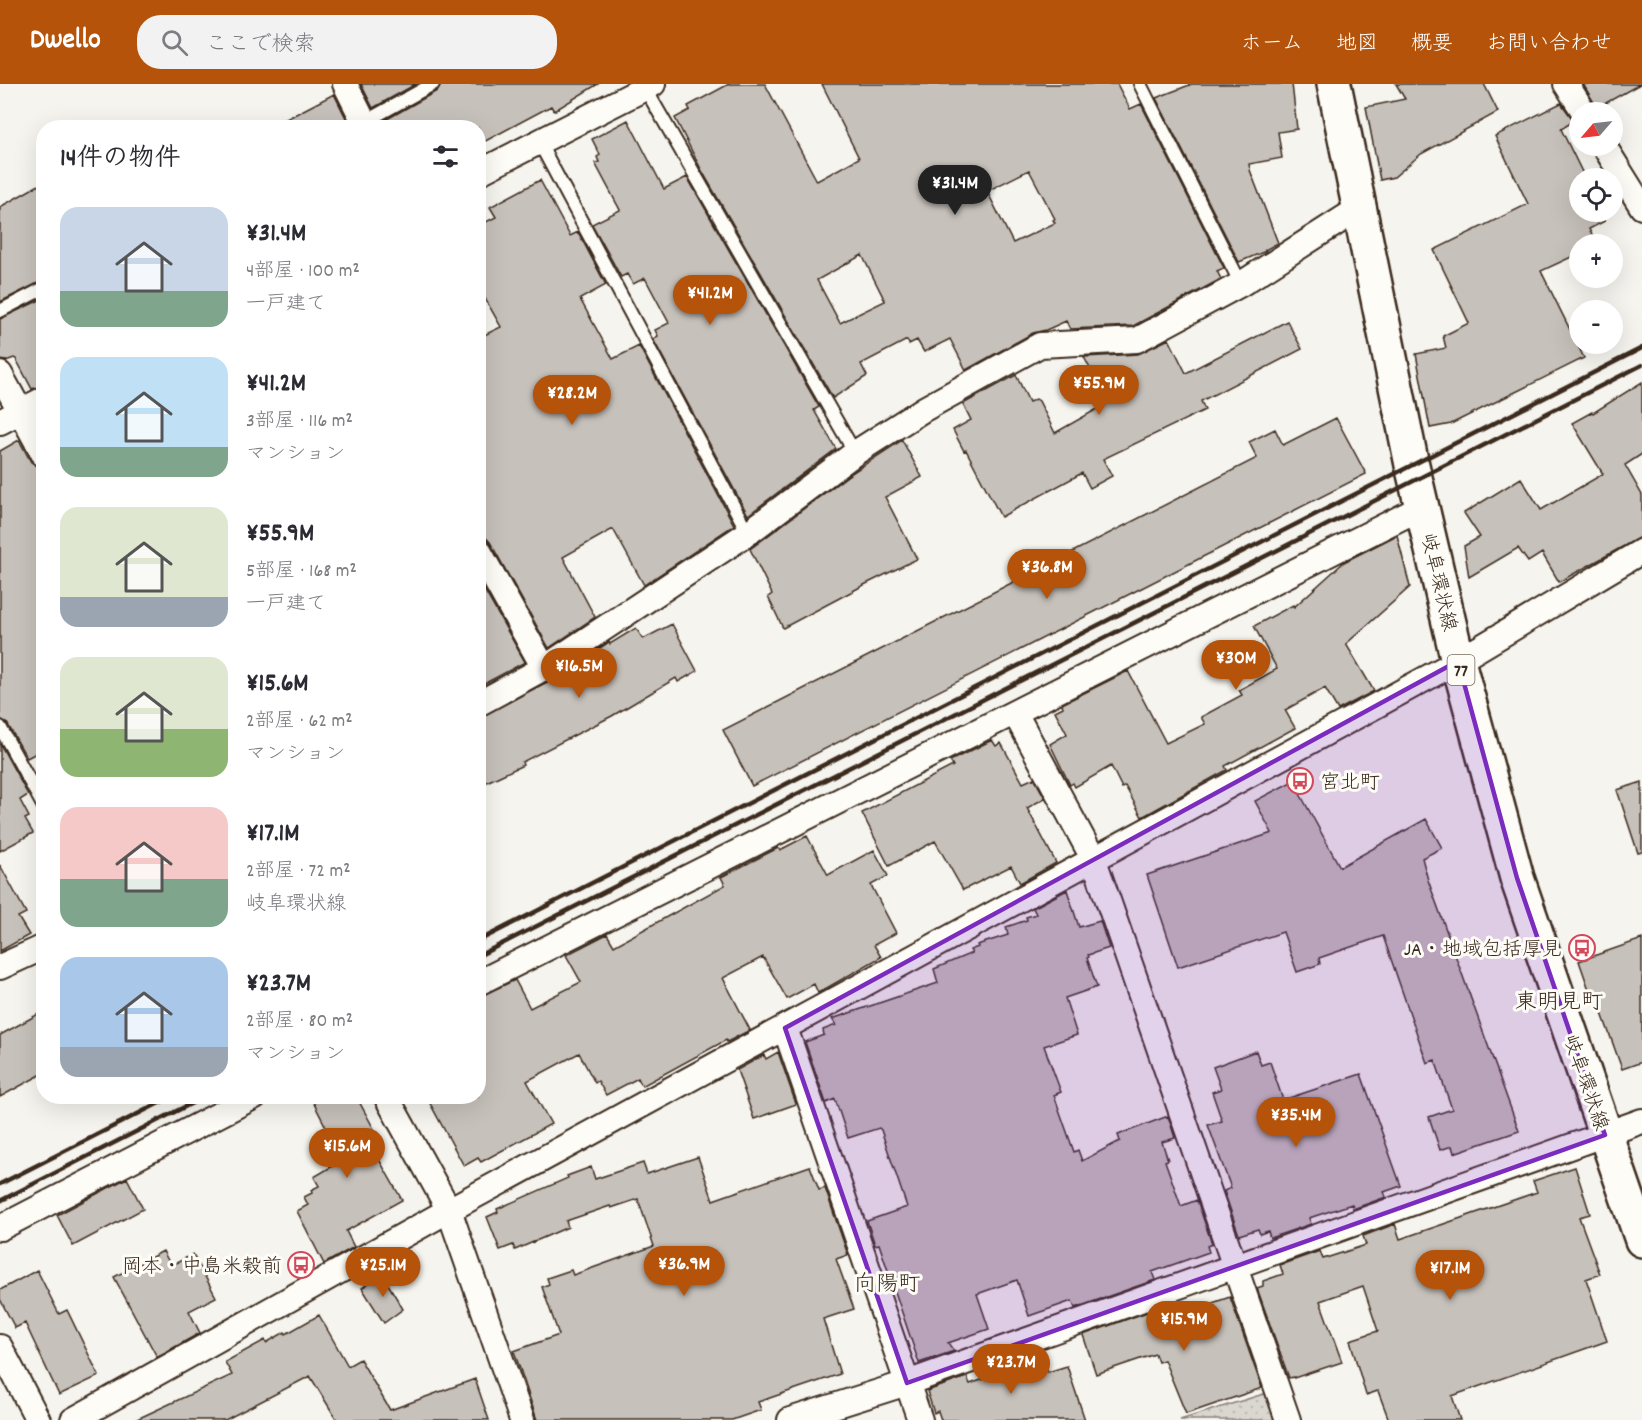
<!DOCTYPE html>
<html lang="ja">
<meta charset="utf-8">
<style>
body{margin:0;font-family:Dekko,"Klee One",sans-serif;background:#f2f2f3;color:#2b2b33;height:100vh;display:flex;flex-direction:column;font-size:22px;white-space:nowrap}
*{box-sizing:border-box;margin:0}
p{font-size:20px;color:#7c7c81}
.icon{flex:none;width:33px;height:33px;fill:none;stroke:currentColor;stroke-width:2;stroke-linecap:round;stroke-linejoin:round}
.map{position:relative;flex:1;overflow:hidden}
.details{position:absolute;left:36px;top:36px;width:450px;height:984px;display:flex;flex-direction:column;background:#fff;border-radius:24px;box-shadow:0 6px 24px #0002}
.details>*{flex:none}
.needle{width:39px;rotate:242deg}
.fabs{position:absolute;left:1569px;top:18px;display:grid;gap:12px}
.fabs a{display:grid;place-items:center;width:54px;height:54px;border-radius:50%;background:#fff;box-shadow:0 6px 24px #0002;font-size:30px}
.price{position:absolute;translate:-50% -51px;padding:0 14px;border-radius:21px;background:#b45309;color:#fff;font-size:20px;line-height:39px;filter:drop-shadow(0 2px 3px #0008)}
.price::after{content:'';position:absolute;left:50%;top:36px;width:18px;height:14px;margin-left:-9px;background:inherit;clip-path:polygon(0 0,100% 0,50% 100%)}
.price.active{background:#222;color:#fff}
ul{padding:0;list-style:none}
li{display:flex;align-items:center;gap:18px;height:150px;padding:0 24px}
li span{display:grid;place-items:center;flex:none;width:168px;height:120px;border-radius:18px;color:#555}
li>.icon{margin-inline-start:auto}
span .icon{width:72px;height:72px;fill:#fffc;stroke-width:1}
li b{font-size:26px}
h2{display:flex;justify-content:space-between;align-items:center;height:72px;padding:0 24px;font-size:26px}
header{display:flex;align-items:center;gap:36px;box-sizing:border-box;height:84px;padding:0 30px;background:#b45309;color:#fff}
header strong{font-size:28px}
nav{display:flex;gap:33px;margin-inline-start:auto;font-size:21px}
.search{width:420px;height:54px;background:#f2f2f3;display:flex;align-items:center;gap:15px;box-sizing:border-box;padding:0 21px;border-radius:24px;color:#7c7c81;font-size:22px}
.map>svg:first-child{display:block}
.park{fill:url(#park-dots);stroke:#8a8077;stroke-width:1.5}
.building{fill:#c7c1bb;stroke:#3b2a1e;stroke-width:1.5;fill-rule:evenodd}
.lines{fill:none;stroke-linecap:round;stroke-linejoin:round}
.lane-casing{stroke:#3b2a1e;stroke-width:16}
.street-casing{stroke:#3b2a1e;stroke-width:28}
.primary-casing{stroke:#3b2a1e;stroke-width:38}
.lane{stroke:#fdfcf7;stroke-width:12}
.street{stroke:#fdfcf7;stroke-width:24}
.primary{stroke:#fdfcf7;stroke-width:33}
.rail{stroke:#3b2a1e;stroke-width:4.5}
.marked{fill:#7b2cbf;fill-opacity:0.2;stroke:#7b2cbf;stroke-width:4.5;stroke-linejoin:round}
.labels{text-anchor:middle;stroke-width:6;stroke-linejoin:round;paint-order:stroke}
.shield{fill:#fdfcf7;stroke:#75695f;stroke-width:1.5}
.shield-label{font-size:18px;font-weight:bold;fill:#3b2a1e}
.street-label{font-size:20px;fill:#3b2a1e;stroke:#fdfcf7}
.poi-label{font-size:20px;fill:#3b2a1e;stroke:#fdfcf7;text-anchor:end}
.quarter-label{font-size:22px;fill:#3b2a1e;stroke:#fdfcf7}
</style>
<header>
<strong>Dwello</strong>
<div class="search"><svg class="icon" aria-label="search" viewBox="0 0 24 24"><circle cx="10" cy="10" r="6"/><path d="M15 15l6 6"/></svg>ここで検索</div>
<nav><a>ホーム</a><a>地図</a><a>概要</a><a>お問い合わせ</a></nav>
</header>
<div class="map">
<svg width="1642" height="1336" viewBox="0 0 1642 1336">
<defs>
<pattern id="park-dots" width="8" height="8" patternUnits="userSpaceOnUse" patternTransform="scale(1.5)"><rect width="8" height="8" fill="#dad6d0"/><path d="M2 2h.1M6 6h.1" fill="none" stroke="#bcb8b2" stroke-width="1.8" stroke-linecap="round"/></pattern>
</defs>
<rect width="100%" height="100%" fill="#f5f4ee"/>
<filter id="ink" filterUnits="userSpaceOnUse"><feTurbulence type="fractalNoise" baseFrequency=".0167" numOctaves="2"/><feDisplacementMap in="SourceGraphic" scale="12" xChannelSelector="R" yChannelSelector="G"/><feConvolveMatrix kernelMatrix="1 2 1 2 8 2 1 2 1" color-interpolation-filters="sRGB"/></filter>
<g filter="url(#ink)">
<path class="park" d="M1270 1308 1280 1336H1180Z"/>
<path class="building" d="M361 0H416L373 24Z
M441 0H598L554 27 551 22 478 61V44H381L380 39 437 7Z
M729 0H765L817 97 859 74 822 0H1117L1130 25 1141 20 1224 184 1217 187 1221 195 1133 242 1070 245 1066 237 1046 246 1033 249 966 286 950 255 924 268 917 256 909 260 907 256 861 280 867 292 833 314 701 85 675 34 690 26 688 22ZM1029 86 1055 135 1053 136 1055 139 1013 159 987 107ZM862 171 885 217 840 239 817 196Z
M1192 0H1292L1297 45 1278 48 1282 74 1249 80 1250 86 1278 159 1265 166 1266 167 1239 178 1156 14Z
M1396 0H1484L1498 28 1421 70 1394 93 1380 96 1366 23 1405 15Z
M1583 0H1640L1597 24Z
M334 10 351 44H269Z
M1561 19 1574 37 1561 45 1585 94H1580V128H1601L1605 137 1589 145 1597 160H1580V169L1541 187 1584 274 1451 340 1430 344 1416 270 1446 264 1443 252 1469 239 1434 166 1528 120 1495 52Z
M628 36 664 105 687 93 819 323 814 326 836 365 748 431 653 255 658 252 655 246 669 239 645 194 633 200 627 190 621 193 592 140 620 126 595 79 599 78 597 73 600 71 592 55Z
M540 96 570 152 578 148 606 201 580 215 613 275 639 262 734 441 644 501 613 445 563 473 595 533 549 564 490 458 485 453 478 451V254L501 243 478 202V142L496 133 490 123Z
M44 98V196L0 218V123Z
M44 214V301L32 305 16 275 14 274 6 277 0 276V235Z
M1287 237 1302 265 1201 317 1205 326 1103 375 1112 392 1090 404 1082 389 1001 433 966 366 964 367 953 346 971 336 963 320 1016 291 1029 318 1036 315 1039 317 1055 349 1108 319 1084 273 1138 270 1169 255 1186 289Z
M1642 298V370L1625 381 1642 411V452L1559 498 1542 469 1528 478 1518 464 1469 493 1464 462 1480 453 1464 429 1521 394 1541 426 1603 390 1572 339 1592 328 1593 329Z
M1336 334 1366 390 752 702 723 646 1257 374 1249 358 1275 345 1283 361Z
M19 356 31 378 41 384 44 390V665L27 674 7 639 0 635V367Z
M902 356 922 393 885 413 917 475 864 501 783 544 768 513 772 510 750 465 850 390Z
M1397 451 1410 503 1346 560 1374 607 1338 626 1325 604 1285 626 1295 644 1225 682 1227 686 1142 733 1125 702 1122 704 1111 682 1075 703 1073 699 1070 701 1050 660 1067 650 1055 627 1063 623 1062 620 1128 587 1166 659 1205 640 1201 633 1242 611 1239 606 1277 585 1254 542 1293 521 1294 523 1344 478Z
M478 495 525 578 478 603Z
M672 540 697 587 678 598 676 594 612 632 522 678 523 681 478 702V634L551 596 609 558 610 560 636 544 643 555Z
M992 656 996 662 1001 659 1023 699 1034 694 1045 714 1027 724 1056 779 1020 799 1011 782 963 806 935 757 889 782 862 729 953 682 950 677Z
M0 660 28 711 20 716 29 733 25 735 33 749 0 767Z
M1293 697 1340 783 1426 735 1442 764 1422 774 1428 796 1519 1047 1454 1069 1452 1062 1440 1066 1429 1033 1452 1025 1435 976 1427 979 1383 852 1319 874 1320 880 1297 888 1283 848 1178 883 1147 791 1272 749 1255 717Z
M1642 698V768L1638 769 1617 706Z
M807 752 828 791 874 766 888 792 871 801 896 849 874 861 881 873 818 909 814 900 787 915 763 873 723 894 750 946 727 958 726 956 642 1002 638 994 606 1011 598 997 595 999 579 969 527 997 551 1040 481 1078 478 1074 464 1082 426 1012H478V913L515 896 530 924 581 898 566 871 607 850 614 862 725 801 721 793 778 764 780 766Z
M0 781 26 829 18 833 29 851 0 867Z
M1067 806 1079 843 1100 837 1109 864 1088 871 1089 873 1087 874 1097 903 1065 914 1077 951 1044 962 1061 1008 1054 1011 1074 1068 1078 1066 1082 1077 1120 1057 1118 1051 1168 1032 1175 1054 1162 1058 1168 1076 1165 1077 1181 1122 1197 1116 1212 1160 1207 1162 1209 1168 1152 1188 1155 1196 1075 1224 1072 1217 1029 1232 1017 1196 977 1210 989 1245 948 1259 954 1267 919 1279 879 1160 875 1161 867 1137 907 1123 881 1046 879 1044 848 1054 835 1015 826 1019 805 958 824 951 823 946 836 941 832 935 938 899 934 885 972 869 970 866 978 863 977 861 1008 851 1006 843 1027 836 1026 833 1036 830 1033 824Z
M1642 855V978L1622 985 1598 918 1594 920 1579 877Z
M44 927V989L0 1013V951Z
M1256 967 1261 981 1270 978 1283 1016 1361 990 1401 1102 1384 1108 1386 1113 1353 1125 1352 1120 1309 1134 1311 1140 1270 1154 1268 1147 1260 1150 1258 1145 1239 1151 1224 1107 1231 1104 1208 1041 1222 1037 1212 1008 1221 1005 1213 983Z
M778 968 796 1020 754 1035 737 986 764 971 766 975Z
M310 1012H356L380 1056 379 1057 383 1066 376 1070 402 1116 346 1147 354 1163 324 1180 297 1127 308 1121 304 1113 312 1109 311 1106 319 1102 314 1093 343 1076Z
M698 1073 713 1116 810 1082 819 1106 825 1104 848 1171 836 1175 854 1225 823 1235 840 1290 758 1318 761 1326 732 1336H537L514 1267 559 1251 542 1203 549 1200 547 1194 571 1186 573 1191 654 1162 638 1115 611 1124 610 1122 566 1137 568 1143 515 1166 513 1161 500 1166 487 1133 498 1128 497 1125 568 1094 567 1092 591 1083 595 1095 643 1079 647 1090Z
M1575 1083 1590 1130 1579 1133 1600 1190 1586 1195 1607 1257 1452 1312 1460 1336H1389L1378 1307 1366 1311 1350 1256 1378 1247 1363 1202 1320 1217 1342 1278 1294 1294V1293L1289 1294 1257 1204 1263 1202V1197L1283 1190 1280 1181 1320 1167 1323 1175 1366 1161 1363 1152 1395 1140 1400 1155 1537 1108 1533 1097Z
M127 1094 143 1125 73 1162 57 1131Z
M163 1167 171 1182 193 1170 216 1213 189 1227 200 1249 157 1273 114 1193Z
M37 1186 59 1230 67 1226 99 1292 59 1311 25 1239 15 1244 0 1215V1206Z
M382 1190 403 1225 384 1239 362 1204Z
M1230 1213 1262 1304 1186 1330 1164 1276 1158 1278 1155 1270 1096 1290 1083 1251 1164 1222 1168 1234Z
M319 1231 348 1282 360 1275 390 1326 475 1295 489 1336H337L310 1292 225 1336H135L232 1291 225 1278 265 1256 266 1259 285 1248 286 1250Z
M1040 1267 1048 1288 1067 1282 1085 1336H941L938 1327 934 1329 927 1307 967 1293 970 1300 1015 1284 1012 1277Z"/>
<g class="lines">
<defs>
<path id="lane" d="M1140 0 1241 200
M645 4 855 369
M361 40 433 0
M539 58 748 449
M0 227 44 204
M0 643 44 723"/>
<path id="street" d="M345 0 367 44
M1566 0 1584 28
M1604 62 1642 123
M478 89 653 0
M0 290 44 371
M0 338 44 315
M478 465 544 584
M478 620 544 584 748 449 855 369 924 325 1040 261 1137 256 1241 200 1358 125
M1015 629 1094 776 1288 1336
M0 883 44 863
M478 899 1422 423
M785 944 920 1336
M386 1012 449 1126 522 1336
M0 1144 255 1012
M0 1263 38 1336
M73 1336 449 1126 1458 577 1642 467
M790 1336 907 1299 1642 1037"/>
<path id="primary" d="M1334 0 1412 381 1458 577 1517 794 1642 1156"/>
</defs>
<use href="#lane" class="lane-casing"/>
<use href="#street" class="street-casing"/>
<use href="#primary" class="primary-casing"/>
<use href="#lane" class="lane"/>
<use href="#street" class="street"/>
<use href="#primary" class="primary"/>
<path class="rail" d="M478 857 1642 264
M478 872 1642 281
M0 1100 173 1012
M0 1117 206 1012"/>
</g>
</g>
<path class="marked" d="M1458 577 1517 794 1605 1051 907 1299 785 944Z"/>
<defs>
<symbol id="bus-ring" viewBox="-11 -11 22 22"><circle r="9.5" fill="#fdfcf7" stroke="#d1495b" stroke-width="1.5"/><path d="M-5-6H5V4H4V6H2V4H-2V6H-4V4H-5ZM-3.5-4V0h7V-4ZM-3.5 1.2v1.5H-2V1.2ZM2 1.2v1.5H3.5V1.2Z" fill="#d1495b"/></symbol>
</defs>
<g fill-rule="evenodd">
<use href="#bus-ring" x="1285" y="682" width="30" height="30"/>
<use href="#bus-ring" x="1567" y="849" width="30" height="30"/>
<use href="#bus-ring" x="286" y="1166" width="30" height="30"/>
</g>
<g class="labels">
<rect class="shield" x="1447.5" y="571" width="27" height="30" rx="4.5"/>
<g class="shield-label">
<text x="1461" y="592">77</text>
</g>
<g class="street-label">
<text transform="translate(1440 498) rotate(77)" y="7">岐阜環状線</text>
<text transform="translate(1587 998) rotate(71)" y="7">岐阜環状線</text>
</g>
<g class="poi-label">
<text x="1320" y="704" text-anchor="start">宮北町</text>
<text x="1562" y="871">JA・地域包括厚見</text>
<text x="282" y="1188">岡本・中島米穀前</text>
</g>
<g class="quarter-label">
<text x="1559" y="924">東明見町</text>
<text x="887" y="1206">向陽町</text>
</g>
</g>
</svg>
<div class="fabs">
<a><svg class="needle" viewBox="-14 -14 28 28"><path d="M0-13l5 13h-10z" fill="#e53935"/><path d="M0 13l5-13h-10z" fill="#7c7c81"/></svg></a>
<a><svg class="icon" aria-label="locate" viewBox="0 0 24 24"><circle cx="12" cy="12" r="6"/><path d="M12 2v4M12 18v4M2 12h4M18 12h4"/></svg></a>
<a>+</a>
<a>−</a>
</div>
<b class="price active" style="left:955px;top:132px">¥31.4M</b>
<b class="price" style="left:710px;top:242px">¥41.2M</b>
<b class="price" style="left:1099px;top:332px">¥55.9M</b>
<b class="price" style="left:572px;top:342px">¥28.2M</b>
<b class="price" style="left:1047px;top:516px">¥36.8M</b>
<b class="price" style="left:1236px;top:607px">¥30M</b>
<b class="price" style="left:579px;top:615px">¥16.5M</b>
<b class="price" style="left:1296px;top:1064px">¥35.4M</b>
<b class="price" style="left:347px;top:1095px">¥15.6M</b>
<b class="price" style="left:684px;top:1213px">¥36.9M</b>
<b class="price" style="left:383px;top:1214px">¥25.1M</b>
<b class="price" style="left:1450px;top:1217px">¥17.1M</b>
<b class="price" style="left:1184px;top:1268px">¥15.9M</b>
<b class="price" style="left:1011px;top:1311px">¥23.7M</b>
<section class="details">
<h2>14件の物件<svg class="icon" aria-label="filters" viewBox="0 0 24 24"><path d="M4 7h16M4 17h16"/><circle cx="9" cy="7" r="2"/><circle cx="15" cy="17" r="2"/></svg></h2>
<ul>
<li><span style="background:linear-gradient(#c9d6e8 70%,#7fa58c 0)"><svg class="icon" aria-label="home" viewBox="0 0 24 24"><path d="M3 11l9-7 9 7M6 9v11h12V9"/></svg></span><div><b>¥31.4M</b><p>4部屋 · 100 m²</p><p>一戸建て</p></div></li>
<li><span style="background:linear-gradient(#bfe0f5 75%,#7fa58c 0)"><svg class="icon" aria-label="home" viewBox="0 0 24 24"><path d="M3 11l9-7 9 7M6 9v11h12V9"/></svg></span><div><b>¥41.2M</b><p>3部屋 · 116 m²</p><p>マンション</p></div></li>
<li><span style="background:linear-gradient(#dfe7d0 75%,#9aa5b1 0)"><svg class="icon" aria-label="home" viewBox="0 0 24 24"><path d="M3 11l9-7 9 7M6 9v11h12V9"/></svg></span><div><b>¥55.9M</b><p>5部屋 · 168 m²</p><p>一戸建て</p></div></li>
<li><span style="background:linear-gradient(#dfe7d0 60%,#8fb573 0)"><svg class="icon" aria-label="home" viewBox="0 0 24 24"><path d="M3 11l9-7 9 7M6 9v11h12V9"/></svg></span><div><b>¥15.6M</b><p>2部屋 · 62 m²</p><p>マンション</p></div></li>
<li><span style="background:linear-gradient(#f6c9c9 60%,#7fa58c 0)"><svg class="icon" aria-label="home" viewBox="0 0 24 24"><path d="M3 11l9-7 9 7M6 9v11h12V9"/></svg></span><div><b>¥17.1M</b><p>2部屋 · 72 m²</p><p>岐阜環状線</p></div></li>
<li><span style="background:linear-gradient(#a9c7e8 75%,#9aa5b1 0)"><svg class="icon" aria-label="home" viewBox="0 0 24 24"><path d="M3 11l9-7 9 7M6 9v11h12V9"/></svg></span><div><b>¥23.7M</b><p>2部屋 · 80 m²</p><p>マンション</p></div></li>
</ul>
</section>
</div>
